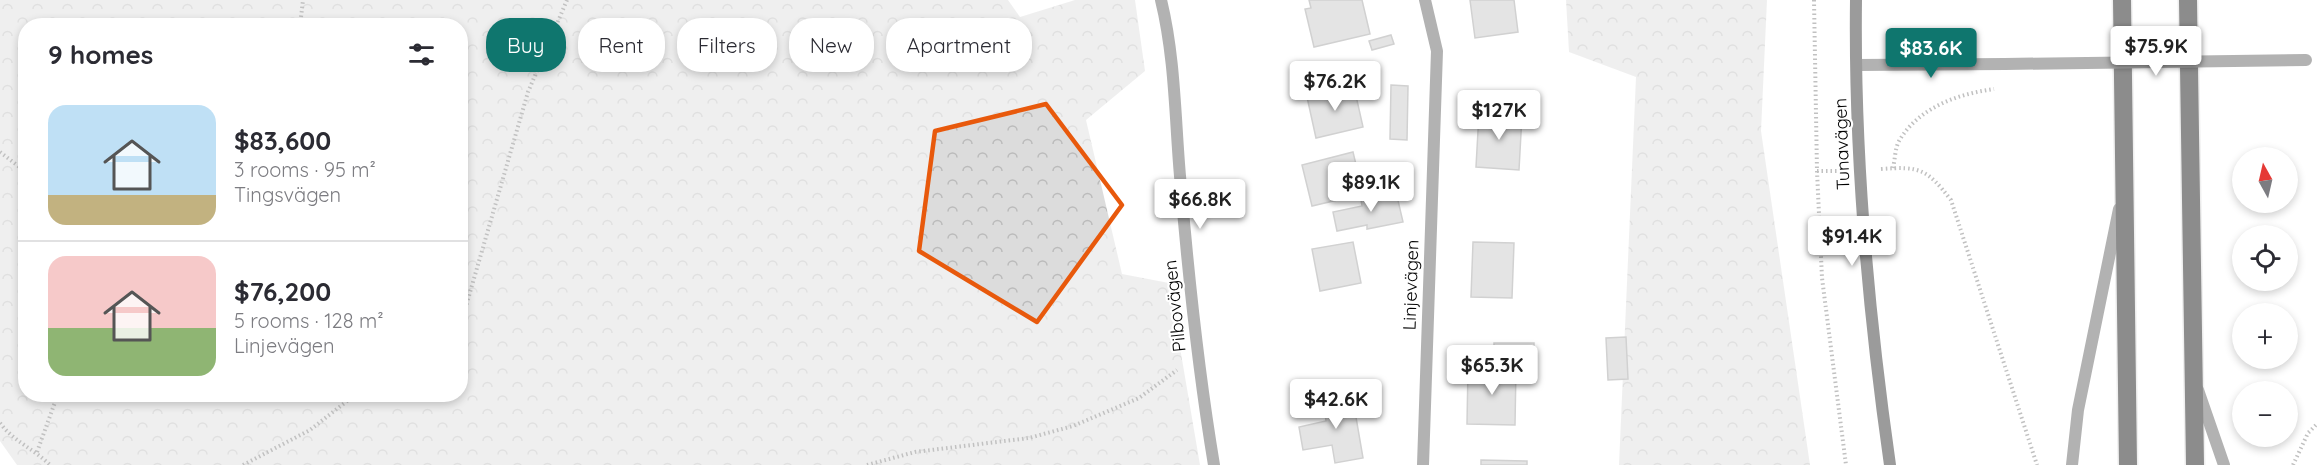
<!DOCTYPE html>
<meta charset="utf-8">
<style>
body{margin:0;font-family:Quicksand,sans-serif;background:#f7f7f7;color:#2b2b33;height:100vh;display:flex;flex-direction:column;font-size:22px;white-space:nowrap}
*{box-sizing:border-box;margin:0}
p{font-size:20px;color:#7c7c81}
.icon{flex:none;width:33px;height:33px;fill:none;stroke:currentColor;stroke-width:2;stroke-linecap:round;stroke-linejoin:round}
.map{position:relative;flex:1;overflow:hidden}
.details{position:absolute;left:18px;top:18px;width:450px;height:384px;display:flex;flex-direction:column;background:#fff;border-radius:24px;box-shadow:0 3px 9px #0003}
.details>*{flex:none}
.guide{position:absolute;left:486px;top:18px;width:570px;height:54px;display:flex;gap:12px}
.needle{width:39px;rotate:352deg}
.buttons{position:absolute;left:2232px;top:147px;display:grid;gap:12px}
.buttons a{display:grid;place-items:center;width:66px;height:66px;border-radius:50%;background:#fff;box-shadow:0 3px 9px #0003;font-size:30px}
.price{position:absolute;translate:-50% -51px;padding:0 14px;border-radius:6px;background:#fff;color:#222;font-size:20px;line-height:39px;filter:drop-shadow(0 2px 3px #0008)}
.price::after{content:'';position:absolute;left:50%;top:36px;width:18px;height:14px;margin-left:-9px;background:inherit;clip-path:polygon(0 0,100% 0,50% 100%)}
.price.selected{background:#0f766e;color:#fff}
ul{padding:0;list-style:none}
li{display:flex;align-items:center;gap:18px;height:150px;padding:0 30px}
li+li{border-top:2px solid #e1e1e2}
li span{display:grid;place-items:center;flex:none;width:168px;height:120px;border-radius:18px;color:#555}
li>.icon{margin-inline-start:auto}
span .icon{width:72px;height:72px;fill:#fffc;stroke-width:1}
li b{font-size:26px}
h2{display:flex;justify-content:space-between;align-items:center;height:72px;padding:0 30px;font-size:26px}
.chip{padding:0 21px;border-radius:24px;background:#fff;box-shadow:0 3px 9px #0003;font-size:21px;line-height:54px}
.chip.selected{background:#0f766e;color:#fff}
.map>svg:first-child{display:block}
.forest{fill:url(#forest-crowns);fill-rule:evenodd}
.building{fill:#c4c4c4;stroke:#999;stroke-width:1.5}
.lines{fill:none;stroke-linecap:round;stroke-linejoin:round}
.highway-casing{stroke:#dbdbdb;stroke-width:21}
.path{stroke:#777;stroke-width:4;stroke-dasharray:1.5 3;stroke-linecap:butt}
.lane{stroke:#555;stroke-width:12}
.street{stroke:#555;stroke-width:12}
.secondary{stroke:#222;stroke-width:12}
.highway{stroke:#000;stroke-width:18}
.street-bridge{stroke:#555;stroke-width:12}
.marked{fill:none;stroke:#e8590c;stroke-width:4.5;stroke-linejoin:round}
.labels{text-anchor:middle;stroke-width:4.5;stroke-linejoin:round;paint-order:stroke}
.street-label{font-size:18px;fill:#000;stroke:#fff}
</style>
<div class="map">
<svg width="2317" height="465" viewBox="0 0 2317 465">
<defs>
<pattern id="forest-crowns" width="20" height="18" patternUnits="userSpaceOnUse" patternTransform="scale(1.5)"><rect width="20" height="18" fill="#dcdcdc"/><path d="M2 6a3 3 0 1 1 6 0M12 15a3 3 0 1 1 6 0" fill="none" stroke="#bbb"/></pattern>
</defs>
<rect width="100%" height="100%" fill="#fff"/>
<path class="forest" d="M0 0H1008L1020 17 1075 0H1135L1145 71 1086 120 1122 274 1169 283 1200 465H17L0 441ZM26 26H460V394H26Z
M1566 0H1767L1761 131 1810 465H1619L1636 77 1569 52Z"/>
<path class="building" d="M1309 0H1362L1370 34 1314 47 1305 9 1311 8Z
M1470 0H1514L1518 32 1475 38Z
M1391 35 1394 44 1372 50 1369 41Z
M1391 85 1408 86 1407 140 1390 139Z
M1354 87 1363 127 1316 138 1307 97Z
M1479 113 1522 115 1519 170 1476 167Z
M1353 152 1363 194 1312 206 1302 165Z
M1396 192 1403 222 1367 229V225L1337 231 1333 212 1362 206 1361 200Z
M1353 242 1361 283 1320 291 1312 249Z
M1473 242 1514 243 1512 298 1471 297Z
M1626 337 1628 379 1608 380 1606 338Z
M1494 343H1534V379H1516V368H1494Z
M1468 368H1516L1515 425 1467 424Z
M1352 394 1363 458 1335 463 1332 445 1303 450 1299 427 1326 421 1323 400Z
M1481 460 1527 461V465H1481Z"/>
<g class="lines">
<defs>
<path id="highway" d="M2122 0 2128 465
M2188 0 2195 465"/>
</defs>
<use href="#highway" class="highway-casing"/>
<path class="path" d="M1814 0 1817 171 1822 278 1846 465
M300 26 303 0
M0 152 26 172
M1893 168C1895 160 1895 148 1899 141 1919 107 1958 94 1994 89
M1881 169C1920 166 1927 169 1951 200L2037 465
M1817 171H1837
M460 315 464 313 528 92 567 0
M0 423C13 441 34 449 50 465
M37 452 58 394
M243 465 310 430 356 394
M867 465 915 452 1029 438 1073 426 1139 398 1177 370
M2293 465 2308 433 2317 424"/>
<path class="lane" d="M2198 390 2224 465
M2072 465 2078 410 2119 209"/>
<path class="street" d="M1161 0C1175 57 1175 118 1180 176 1188 273 1198 369 1214 465
M1857 65 2005 64
M1423 465 1437 51 1425 0"/>
<path class="secondary" d="M1856 0C1854 156 1868 311 1890 465"/>
<use href="#highway" class="highway"/>
<path class="street-bridge" d="M2005 64 2306 60"/>
</g>
<path d="M0 0H2317V465H0ZM1046 104 1122 205 1037 322 919 251 935 131Z" fill="#fff" fill-opacity=".55" fill-rule="evenodd"/>
<path class="marked" d="M1046 104 1122 205 1037 322 919 251 935 131Z"/>
<g class="labels">
<g class="street-label">
<text transform="translate(1842 144) rotate(-92)" y="6">Tunavägen</text>
<text transform="translate(1411 285) rotate(-88)" y="6">Linjevägen</text>
<text transform="translate(1175 306) rotate(-96)" y="6">Pilbovägen</text>
</g>
</g>
</svg>
<div class="buttons">
<a><svg class="needle" viewBox="-14 -14 28 28"><path d="M0-13l5 13h-10z" fill="#e53935"/><path d="M0 13l5-13h-10z" fill="#7c7c81"/></svg></a>
<a><svg class="icon" aria-label="locate" viewBox="0 0 24 24"><circle cx="12" cy="12" r="6"/><path d="M12 2v4M12 18v4M2 12h4M18 12h4"/></svg></a>
<a>+</a>
<a>−</a>
</div>
<b class="price" style="left:2156px;top:77px">$75.9K</b>
<b class="price selected" style="left:1931px;top:79px">$83.6K</b>
<b class="price" style="left:1335px;top:112px">$76.2K</b>
<b class="price" style="left:1499px;top:141px">$127K</b>
<b class="price" style="left:1371px;top:213px">$89.1K</b>
<b class="price" style="left:1200px;top:230px">$66.8K</b>
<b class="price" style="left:1852px;top:267px">$91.4K</b>
<b class="price" style="left:1492px;top:396px">$65.3K</b>
<b class="price" style="left:1336px;top:430px">$42.6K</b>
<div class="guide">
<a class="chip selected">Buy</a>
<a class="chip">Rent</a>
<a class="chip">Filters</a>
<a class="chip">New</a>
<a class="chip">Apartment</a>
</div>
<section class="details">
<h2>9 homes<svg class="icon" aria-label="filters" viewBox="0 0 24 24"><path d="M4 7h16M4 17h16"/><circle cx="9" cy="7" r="2"/><circle cx="15" cy="17" r="2"/></svg></h2>
<ul>
<li><span style="background:linear-gradient(#bfe0f5 75%,#c2b280 0)"><svg class="icon" aria-label="home" viewBox="0 0 24 24"><path d="M3 11l9-7 9 7M6 9v11h12V9"/></svg></span><div><b>$83,600</b><p>3 rooms · 95 m²</p><p>Tingsvägen</p></div></li>
<li><span style="background:linear-gradient(#f6c9c9 60%,#8fb573 0)"><svg class="icon" aria-label="home" viewBox="0 0 24 24"><path d="M3 11l9-7 9 7M6 9v11h12V9"/></svg></span><div><b>$76,200</b><p>5 rooms · 128 m²</p><p>Linjevägen</p></div></li>
</ul>
</section>
</div>
